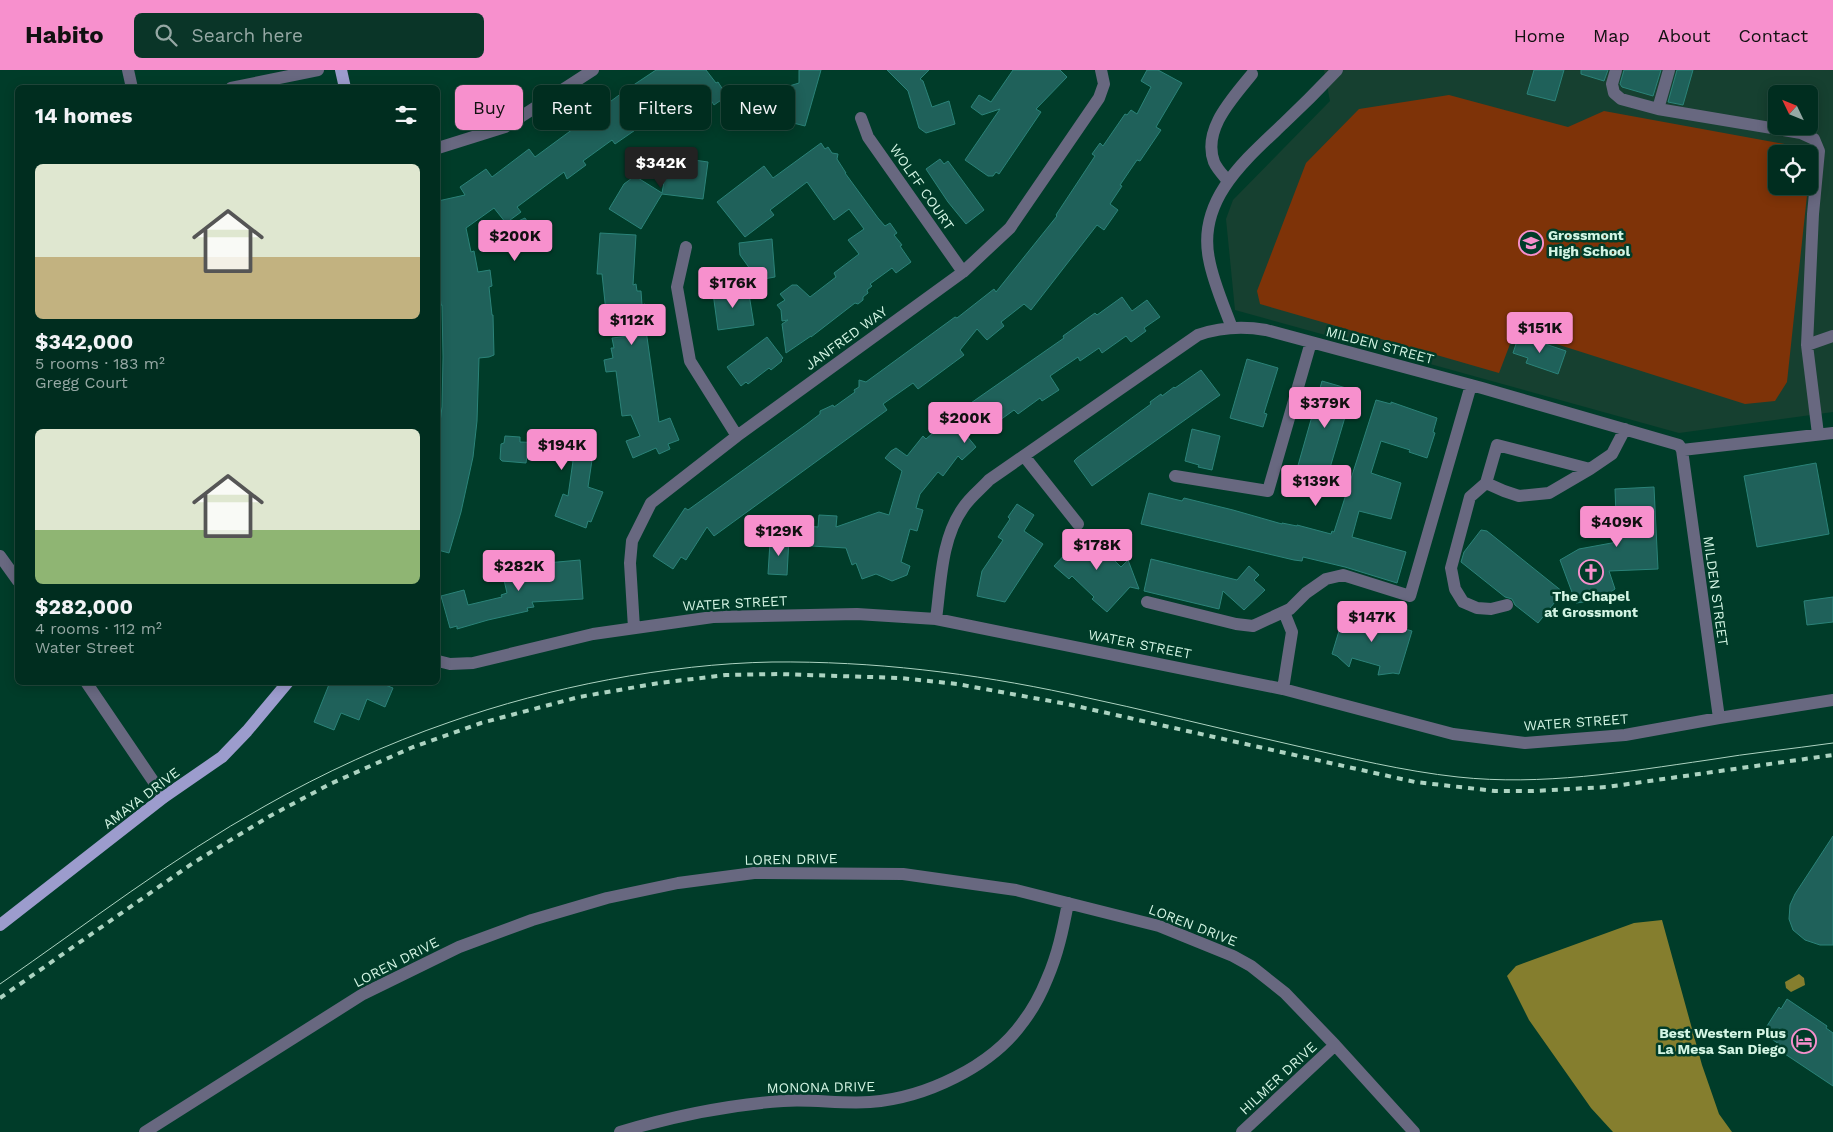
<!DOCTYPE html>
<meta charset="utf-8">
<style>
body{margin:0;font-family:"Work Sans",sans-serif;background:#0a3528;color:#f1f3f6;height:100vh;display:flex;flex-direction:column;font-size:19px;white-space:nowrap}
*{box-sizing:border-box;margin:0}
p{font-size:16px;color:#95a8a4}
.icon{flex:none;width:28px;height:28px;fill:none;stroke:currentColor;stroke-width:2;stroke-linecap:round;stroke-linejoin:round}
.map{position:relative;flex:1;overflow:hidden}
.drawer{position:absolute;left:15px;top:15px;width:425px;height:600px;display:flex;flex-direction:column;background:#002d1f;border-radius:8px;box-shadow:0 2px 12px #0003,0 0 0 1px #22493d}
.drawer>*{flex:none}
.top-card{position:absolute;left:455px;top:15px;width:475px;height:45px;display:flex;gap:10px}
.needle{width:32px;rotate:313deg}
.buttons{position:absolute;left:1768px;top:15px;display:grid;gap:10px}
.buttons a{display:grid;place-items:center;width:50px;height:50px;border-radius:8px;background:#002d1f;box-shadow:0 2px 12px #0003,0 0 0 1px #22493d;font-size:25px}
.price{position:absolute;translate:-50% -42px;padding:0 11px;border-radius:5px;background:#f790cd;color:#111;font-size:16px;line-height:32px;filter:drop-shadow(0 1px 2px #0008)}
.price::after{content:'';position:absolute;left:50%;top:30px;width:15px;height:11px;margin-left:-8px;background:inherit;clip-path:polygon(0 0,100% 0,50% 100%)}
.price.on{background:#222;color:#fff}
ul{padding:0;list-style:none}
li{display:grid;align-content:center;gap:10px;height:265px;padding:0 20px}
li span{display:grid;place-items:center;height:155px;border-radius:8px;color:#555}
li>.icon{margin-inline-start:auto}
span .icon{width:90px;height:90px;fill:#fffc;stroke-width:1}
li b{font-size:21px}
h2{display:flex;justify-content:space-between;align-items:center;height:60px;padding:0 20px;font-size:21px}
.tag{padding:0 18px;border-radius:8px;background:#002d1f;box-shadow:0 2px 12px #0003,0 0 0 1px #22493d;font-size:18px;line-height:45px}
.tag.on{background:#f790cd;color:#111}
header{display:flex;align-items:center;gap:30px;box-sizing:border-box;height:70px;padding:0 25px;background:#f790cd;color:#111}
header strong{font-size:24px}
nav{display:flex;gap:28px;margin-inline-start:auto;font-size:18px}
.search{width:350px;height:45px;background:#0a3528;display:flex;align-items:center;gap:12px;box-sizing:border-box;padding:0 18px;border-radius:8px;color:#95a8a4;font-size:19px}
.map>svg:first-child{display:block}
.built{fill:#164030;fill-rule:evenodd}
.green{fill:#7e3308}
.water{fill:#857e2e}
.building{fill:#1f615a;stroke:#2b8379}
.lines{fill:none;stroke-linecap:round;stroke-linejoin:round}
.minor{stroke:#686880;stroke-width:12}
.major{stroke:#9c9ccd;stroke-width:12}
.tram{stroke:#acd3c1;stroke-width:1}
.rail{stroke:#acd3c1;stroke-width:4;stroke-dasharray:6 6;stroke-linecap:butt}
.labels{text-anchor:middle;stroke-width:5;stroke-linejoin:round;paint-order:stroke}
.street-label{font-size:14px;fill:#d3f5e4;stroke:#003c29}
.poi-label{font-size:14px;font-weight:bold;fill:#d3f5e4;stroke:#003c29;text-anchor:start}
</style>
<header>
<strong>Habito</strong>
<div class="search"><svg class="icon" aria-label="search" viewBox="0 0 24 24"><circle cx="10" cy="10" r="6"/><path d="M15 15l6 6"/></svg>Search here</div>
<nav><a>Home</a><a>Map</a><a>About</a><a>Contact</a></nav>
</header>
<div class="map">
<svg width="1833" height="1062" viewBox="0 0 1833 1062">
<rect width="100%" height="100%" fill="#003c29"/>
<path class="built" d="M1324 0H1833V342L1679 363 1235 240 1226 149 1233 130 1330 31ZM1776 24H1809V56H1776ZM1776 84H1809V116H1776Z"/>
<path class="green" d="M1449 25 1568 57 1604 41 1812 79 1809 110V84H1776V116H1808L1787 312 1775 331 1745 334 1515 261 1499 303 1260 234 1257 221 1306 93 1359 39Z"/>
<path class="water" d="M1662 850 1702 995 1719 1044 1732 1062H1613L1591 1038 1529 950 1507 906 1516 896 1634 853Z
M1799 904 1804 908 1805 915 1791 922 1786 918 1785 912Z"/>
<path class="building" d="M656 0H706L716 13 718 12 727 26 714 35 703 18 683 33 680 29 615 74 612 70 583 91 586 95 567 109 564 102 517 137 521 142 506 153 494 138 466 158 471 182 474 181 478 202 490 200 492 216 489 217 492 245H493L494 285 489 287 479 288 477 351 473 387 461 442 449 483 438 480V368L442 337 443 287 442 235H441L438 205V131L465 125 460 117 486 99 492 107 529 79 535 87 626 20Z
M799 0H821L805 56 766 46 756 51 748 35 776 20 799 13Z
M887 0H929L920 9 923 11 932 37 949 31 955 54 926 63 919 58 908 21Z
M1013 0H1060L1067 7 1036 39 1041 42 999 104 996 102 993 106H988L965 90 1000 39 982 45 971 37 979 25 991 32Z
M1147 0H1158L1182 13 1156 57 1161 60 1140 91 1137 90 1120 115 1122 116 1110 134 1118 140 1104 160 1097 155 1031 240 1024 234 1001 252 1004 256 987 270 977 259 960 280 964 285 918 319 913 313 883 334 887 340 714 466 707 457 686 490 681 487 673 499 653 486 685 438 688 440 807 354 820 344V341L833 335 834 337 855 322 854 320 859 317V310L866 312 955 247 957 248 994 219 996 222 1057 146 1056 145 1095 86 1092 84 1100 73 1103 76 1125 44 1127 45 1131 40 1137 44 1151 17 1141 11Z
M1534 0H1564L1555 31 1527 24Z
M1581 0H1608L1604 11 1581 4Z
M1624 0H1661L1653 26 1622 17 1620 14Z
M1677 0H1693L1683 35 1668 32Z
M821 73 825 79 828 77 832 83 838 84 837 89 846 103H845L878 148 885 156 890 153 897 163 894 165 902 175 900 176 911 192 896 203 892 198 870 214 872 216 867 220 868 223 863 227V230L858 234 855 233 811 267V266L786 283 782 254 788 250 782 251 781 240 777 235 785 230 780 224 792 215H797L810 227 836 207 834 203 859 184 848 170 864 159 849 139 834 150 807 112 770 140 774 145 745 167 717 132 764 96 773 108Z
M669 84 687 86V89L708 92 703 129 662 124 641 159 609 139 624 114 632 108H638L662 123Z
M940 89 944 94 948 91 984 140 966 154 948 132 926 99Z
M525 148 539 168 524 179 507 156Z
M600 163 636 165 633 215 636 214 637 221H641L642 235 645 234 648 252 645 253 659 352 670 348 679 370 668 374 670 379 659 384 656 378 633 388 626 371 640 366 631 345 622 346 616 301 606 302 604 290 613 288 611 278H614L612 268 629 266 625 239 606 242 602 204H597Z
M772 169 775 207 758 210 740 185 739 173Z
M748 218 754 255 718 260 713 223Z
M1122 227 1132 241 1147 230 1160 247 1144 258 1146 261 1131 272 1126 266 1102 283 1099 278 1080 291 1078 287 1050 306 1059 320 1042 331 1040 328 1018 344 1014 340 996 353 990 344 966 365 976 377 962 390 958 386 943 406 938 402 920 424 916 438 923 440 917 461 910 459 901 492 910 496 907 505 892 511 876 504 862 509 856 493 852 495 846 478 794 475 795 455 818 457 819 445 837 446 836 457 879 442 889 445 902 401 885 388 891 381 896 378 907 386 923 366 926 369 966 334 968 335 1064 268 1063 266 1095 243 1097 245Z
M1519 265 1566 281 1558 304 1526 293 1528 288 1513 283Z
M767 267 783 288 781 290 782 291 771 300 769 298 748 314 746 312 741 316 727 297Z
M1247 289 1278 298 1264 343 1267 344 1263 357 1230 348Z
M1201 300 1220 325 1092 416 1074 391 1077 388 1151 334 1150 332 1161 324 1162 326 1174 317 1175 318Z
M1322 311 1353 320 1327 408 1297 399Z
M1376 330 1391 334V332L1437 348 1433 362 1435 363 1427 388 1409 382 1410 380 1381 371 1371 403 1401 413 1391 449 1359 441 1352 467 1406 482 1397 513 1345 497 1303 487 1302 491 1294 490 1141 454 1149 423 1182 431 1184 428 1233 440 1282 454V453L1297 456V455L1331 464 1332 461 1334 462Z
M1192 359 1220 366 1212 400 1198 397 1199 395 1185 391Z
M548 360 590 366 587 390H592L588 417 603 422 591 452 588 451 586 458 555 446 563 424 568 426 573 391 530 385 527 386 526 393 502 391 500 389 501 374 504 373 505 366 520 367V372L547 373Z
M1816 393 1829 464 1757 477 1744 406Z
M1654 417 1658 499 1609 501 1615 519 1599 530 1576 533 1560 490 1579 479 1617 472 1615 419Z
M1017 434 1034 445 1024 461 1043 474 1005 532 977 526 982 501 1003 470 998 467 1010 449 1008 447Z
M1481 460 1487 461 1563 522 1538 553 1515 535 1512 529 1505 527 1461 492 1464 482Z
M1087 461 1103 474 1107 483 1121 497 1128 490 1139 519 1130 517 1107 542 1092 529 1094 527 1072 506 1069 509 1054 496Z
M777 467 789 468 787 505 768 504 770 472H776Z
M1151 489 1237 510 1249 496 1259 505 1254 510 1265 520 1244 540 1223 521 1219 539 1144 521Z
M580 490 583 529 532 532 534 537 527 538 528 541 488 550 457 559V556L450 558 441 526 464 520 468 535 502 527 501 525 507 523 501 497 524 492V495Z
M1833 527V552L1807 555 1804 531Z
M1367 539 1364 549 1391 557 1396 547 1405 559 1412 561 1399 604 1393 603 1378 605 1380 596 1352 588 1349 597 1337 586 1332 584 1345 541 1351 543Z
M330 612H378L393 618 385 637 367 629 359 650 341 643 334 660 314 652Z
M1833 766V875H1820L1805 870 1793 860 1789 849 1790 835 1795 824Z
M1787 929 1827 956 1826 958 1833 963V1016L1782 982 1785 978 1764 964 1769 957 1767 956 1779 937 1781 939Z"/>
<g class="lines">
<path class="minor" d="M128 0 132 18
M1616 0 1612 14 1614 23 1621 29 1658 39 1801 63 1814 69 1819 81 1813 144 1807 275 1818 364
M231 18 318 0
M1658 39 1669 0
M861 48 868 67 963 202
M438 78 505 57 593 0
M1228 111C1223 105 1217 99 1214 92 1202 59 1233 28 1252 4
M686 177 677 217 690 291 737 366
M1232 258C1224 236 1213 212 1209 189 1197 130 1245 90 1283 54 1301 37 1319 19 1337 0
M1807 275 1833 266
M1682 380 1833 363
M1024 386 1078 454
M1590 399 1497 375 1486 413 1504 421 1519 426 1549 423 1590 399 1612 384 1625 359
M1175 406 1268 421 1311 272
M1486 413 1470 427 1451 498 1455 519 1463 532 1477 538 1491 539 1507 535
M0 486 18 511
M1147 532 1236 554 1253 556 1290 539 1306 523 1326 509 1343 505 1410 526 1471 315
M936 549C941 512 941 469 963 438 970 427 981 419 989 410L1198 265C1221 257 1243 256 1266 260L1482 318 1679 375 1682 380 1719 648
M634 558 630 493 632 471 651 433 737 366 963 202 1010 158 1099 28 1104 14 1101 0
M438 591 450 594 473 593 593 564 713 547 857 544 936 549 1283 619 1453 664 1525 673 1625 665 1719 648 1833 630
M86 612 164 727
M1283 619 1292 562 1284 542
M145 1062 363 924 459 877 532 850 607 828 678 813 754 803 903 804 1016 820 1159 856 1233 886 1251 896 1285 923 1335 975 1414 1062
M620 1062C674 1046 726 1035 783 1031 812 1029 841 1034 870 1032 925 1028 991 997 1023 952 1033 939 1041 924 1047 909 1058 884 1063 859 1068 833
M1242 1062 1335 975"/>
<path class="major" d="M341 0 345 18
M0 855 164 727 222 687 247 661 288 612"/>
<path class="tram" d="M0 914C87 854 172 788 265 736 323 703 386 674 450 652 549 617 667 594 772 592 873 591 972 603 1070 624 1146 640 1221 659 1297 676 1350 688 1403 701 1458 707 1542 716 1625 702 1708 690 1750 683 1791 679 1833 673"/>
<path class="rail" d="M0 928 193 793 270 746 330 714 413 677 481 653 579 627 659 613 726 605 778 604 900 608 957 614 1067 634 1415 712 1495 721H1533L1607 717 1833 685"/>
</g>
<defs>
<symbol id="school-ring" viewBox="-11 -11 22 22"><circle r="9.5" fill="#003c29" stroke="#f790cd" stroke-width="1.5"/><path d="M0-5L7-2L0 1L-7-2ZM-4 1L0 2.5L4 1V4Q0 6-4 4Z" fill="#f790cd"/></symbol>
<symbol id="church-ring" viewBox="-11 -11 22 22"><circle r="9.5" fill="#003c29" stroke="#f790cd" stroke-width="1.5"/><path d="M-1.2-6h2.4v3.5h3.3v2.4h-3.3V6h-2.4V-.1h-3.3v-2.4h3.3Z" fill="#f790cd"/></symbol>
<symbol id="hotel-ring" viewBox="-11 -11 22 22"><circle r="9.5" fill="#003c29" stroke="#f790cd" stroke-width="1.5"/><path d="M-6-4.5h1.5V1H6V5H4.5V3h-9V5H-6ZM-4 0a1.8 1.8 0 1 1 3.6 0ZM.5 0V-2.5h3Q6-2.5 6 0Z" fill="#f790cd"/></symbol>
</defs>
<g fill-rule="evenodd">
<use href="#school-ring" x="1517" y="159" width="28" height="28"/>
<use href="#church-ring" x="1577" y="488" width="28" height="28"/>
<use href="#hotel-ring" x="1790" y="957" width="28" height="28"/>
</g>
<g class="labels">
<g class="street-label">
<text transform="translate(922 117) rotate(55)" y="5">WOLFF COURT</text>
<text transform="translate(846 268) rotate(-36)" y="5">JANFRED WAY</text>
<text transform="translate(1380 275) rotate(15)" y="5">MILDEN STREET</text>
<text transform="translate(1716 521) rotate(82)" y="5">MILDEN STREET</text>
<text transform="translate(735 533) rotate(-3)" y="5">WATER STREET</text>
<text transform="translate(1140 574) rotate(11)" y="5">WATER STREET</text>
<text transform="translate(1576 652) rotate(-4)" y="5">WATER STREET</text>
<text transform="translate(141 728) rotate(-37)" y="5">AMAYA DRIVE</text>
<text transform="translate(791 789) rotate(-1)" y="5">LOREN DRIVE</text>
<text transform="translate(1193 855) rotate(21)" y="5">LOREN DRIVE</text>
<text transform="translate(396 892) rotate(-27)" y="5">LOREN DRIVE</text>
<text transform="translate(1278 1008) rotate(-43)" y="5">HILMER DRIVE</text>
<text transform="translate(821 1017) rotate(-1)" y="5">MONONA DRIVE</text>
</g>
<g class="poi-label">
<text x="1548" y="170">Grossmont<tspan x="1548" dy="16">High School</tspan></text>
<text x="1591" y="531" text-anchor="middle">The Chapel<tspan x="1591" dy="16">at Grossmont</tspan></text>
<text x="1786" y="968" text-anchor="end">Best Western Plus<tspan x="1786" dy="16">La Mesa San Diego</tspan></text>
</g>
</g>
</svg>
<div class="buttons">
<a><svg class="needle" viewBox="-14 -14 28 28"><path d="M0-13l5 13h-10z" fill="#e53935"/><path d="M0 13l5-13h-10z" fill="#95a8a4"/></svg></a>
<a><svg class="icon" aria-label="locate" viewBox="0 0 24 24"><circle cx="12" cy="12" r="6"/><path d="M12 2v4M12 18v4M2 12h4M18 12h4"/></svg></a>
</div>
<b class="price on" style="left:661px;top:119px">$342K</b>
<b class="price" style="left:515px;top:192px">$200K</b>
<b class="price" style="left:733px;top:239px">$176K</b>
<b class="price" style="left:632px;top:276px">$112K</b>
<b class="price" style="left:1540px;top:284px">$151K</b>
<b class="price" style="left:1325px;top:359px">$379K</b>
<b class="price" style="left:965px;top:374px">$200K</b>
<b class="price" style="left:562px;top:401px">$194K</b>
<b class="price" style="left:1316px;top:437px">$139K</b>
<b class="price" style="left:1617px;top:478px">$409K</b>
<b class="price" style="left:779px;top:487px">$129K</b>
<b class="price" style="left:1097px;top:501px">$178K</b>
<b class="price" style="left:519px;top:522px">$282K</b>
<b class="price" style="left:1372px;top:573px">$147K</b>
<div class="top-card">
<a class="tag on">Buy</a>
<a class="tag">Rent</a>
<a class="tag">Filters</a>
<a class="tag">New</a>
</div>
<section class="drawer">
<h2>14 homes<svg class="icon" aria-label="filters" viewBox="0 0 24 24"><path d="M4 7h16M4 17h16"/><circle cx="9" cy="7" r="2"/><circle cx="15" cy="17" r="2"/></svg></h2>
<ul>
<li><span style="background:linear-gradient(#dfe7d0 60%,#c2b280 0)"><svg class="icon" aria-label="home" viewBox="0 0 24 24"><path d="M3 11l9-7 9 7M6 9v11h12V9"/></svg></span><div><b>$342,000</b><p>5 rooms · 183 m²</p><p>Gregg Court</p></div></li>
<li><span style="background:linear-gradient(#dfe7d0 65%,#8fb573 0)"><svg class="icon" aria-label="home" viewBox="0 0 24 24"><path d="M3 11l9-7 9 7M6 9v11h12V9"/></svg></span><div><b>$282,000</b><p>4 rooms · 112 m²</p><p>Water Street</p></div></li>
</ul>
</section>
</div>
